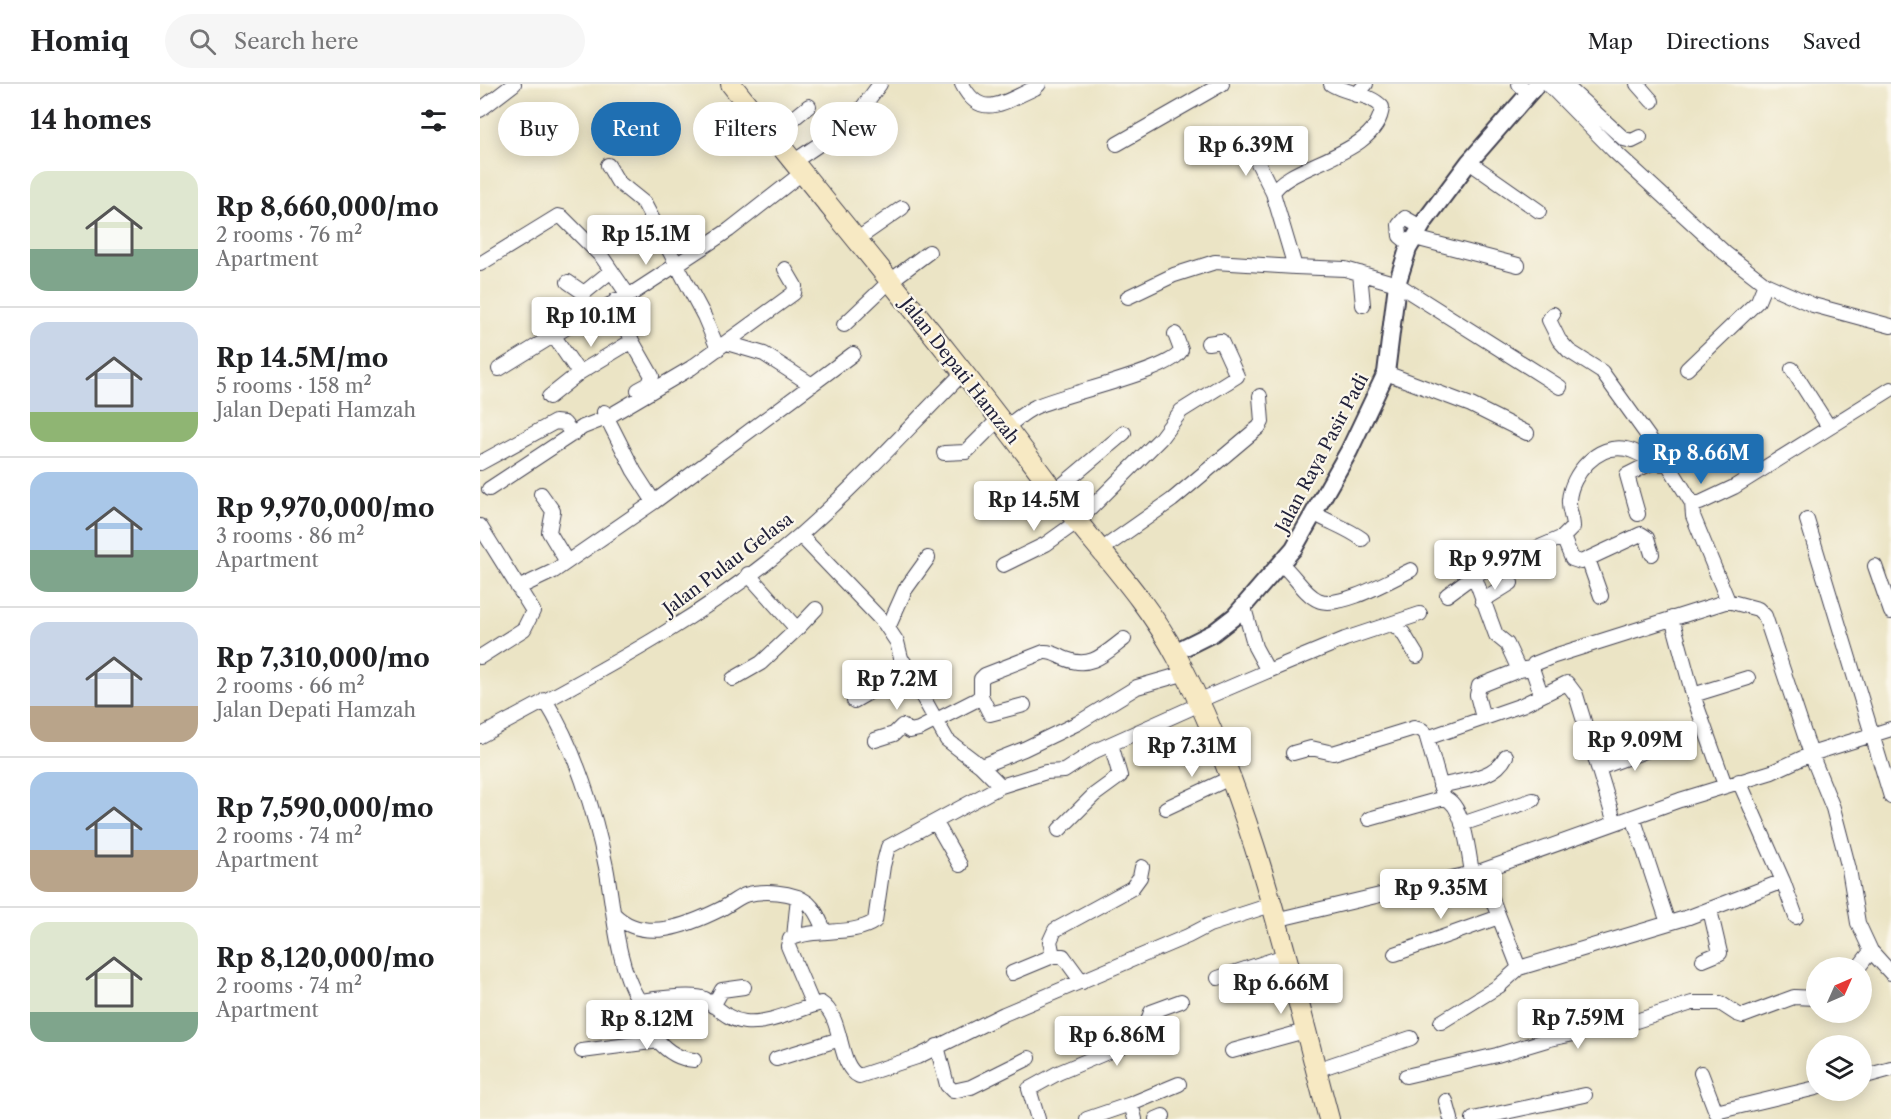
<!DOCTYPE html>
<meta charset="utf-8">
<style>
body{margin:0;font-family:"Libre Caslon Text",serif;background:#f6f6f6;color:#202124;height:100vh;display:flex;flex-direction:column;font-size:22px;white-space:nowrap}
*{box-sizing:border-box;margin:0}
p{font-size:20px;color:#757577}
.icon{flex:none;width:33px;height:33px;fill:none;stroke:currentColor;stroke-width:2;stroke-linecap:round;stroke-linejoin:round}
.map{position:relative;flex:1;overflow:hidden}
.side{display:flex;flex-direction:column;background:#fff;width:480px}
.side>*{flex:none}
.guide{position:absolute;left:18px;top:18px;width:570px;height:54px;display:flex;gap:12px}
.needle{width:39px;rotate:45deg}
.buttons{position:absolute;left:1326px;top:873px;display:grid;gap:12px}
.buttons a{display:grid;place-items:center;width:66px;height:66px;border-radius:50%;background:#fff;box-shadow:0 3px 15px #0003;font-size:30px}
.price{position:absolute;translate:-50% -51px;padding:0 14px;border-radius:6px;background:#fff;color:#222;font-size:20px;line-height:39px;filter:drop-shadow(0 2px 3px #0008)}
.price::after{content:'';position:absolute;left:50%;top:36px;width:18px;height:14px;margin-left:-9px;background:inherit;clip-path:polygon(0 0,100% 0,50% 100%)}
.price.current{background:#1f6fb2;color:#fff}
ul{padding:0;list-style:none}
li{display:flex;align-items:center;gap:18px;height:150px;padding:0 30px}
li+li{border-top:2px solid #e0e0e0}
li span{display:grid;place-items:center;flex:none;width:168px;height:120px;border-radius:18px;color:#555}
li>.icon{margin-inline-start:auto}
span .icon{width:72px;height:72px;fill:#fffc;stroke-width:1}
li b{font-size:26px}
h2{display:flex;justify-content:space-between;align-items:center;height:72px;padding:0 30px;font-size:26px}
.chip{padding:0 21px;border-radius:27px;background:#fff;box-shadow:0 3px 15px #0003;font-size:21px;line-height:54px}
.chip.current{background:#1f6fb2;color:#fff}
header{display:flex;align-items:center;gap:36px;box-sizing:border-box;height:84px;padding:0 30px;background:#fff;border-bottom:2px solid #e0e0e0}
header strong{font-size:28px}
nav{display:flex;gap:33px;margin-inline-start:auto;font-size:21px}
.search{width:420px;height:54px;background:#f6f6f6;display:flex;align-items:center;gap:15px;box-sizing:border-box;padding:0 21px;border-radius:33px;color:#757577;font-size:22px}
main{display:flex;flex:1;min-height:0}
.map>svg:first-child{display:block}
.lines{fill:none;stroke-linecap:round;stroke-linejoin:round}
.minor-casing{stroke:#403f50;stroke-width:16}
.tertiary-casing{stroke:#403f50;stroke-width:20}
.secondary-casing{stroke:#403f50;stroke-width:22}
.minor{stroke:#fff;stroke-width:14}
.tertiary{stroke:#fff;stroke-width:16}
.secondary{stroke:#f7e9c3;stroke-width:20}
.labels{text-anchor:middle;stroke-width:4.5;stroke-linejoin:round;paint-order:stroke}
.street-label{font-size:18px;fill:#22223b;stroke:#fbf7ec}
</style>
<header>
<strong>Homiq</strong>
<div class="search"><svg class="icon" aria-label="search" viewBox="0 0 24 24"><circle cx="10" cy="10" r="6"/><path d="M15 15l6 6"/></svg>Search here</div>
<nav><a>Map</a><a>Directions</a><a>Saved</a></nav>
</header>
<main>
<section class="side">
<h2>14 homes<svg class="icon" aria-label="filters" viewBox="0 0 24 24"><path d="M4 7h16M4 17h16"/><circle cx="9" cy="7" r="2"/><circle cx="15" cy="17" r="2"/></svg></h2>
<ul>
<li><span style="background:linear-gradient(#dfe7d0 65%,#7fa58c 0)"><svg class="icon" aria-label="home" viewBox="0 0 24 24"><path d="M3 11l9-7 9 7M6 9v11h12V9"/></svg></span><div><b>Rp 8,660,000/mo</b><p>2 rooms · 76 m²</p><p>Apartment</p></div></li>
<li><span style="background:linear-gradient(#c9d6e8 75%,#8fb573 0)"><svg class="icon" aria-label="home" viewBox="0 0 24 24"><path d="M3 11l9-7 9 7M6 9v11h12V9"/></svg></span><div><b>Rp 14.5M/mo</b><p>5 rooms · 158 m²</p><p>Jalan Depati Hamzah</p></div></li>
<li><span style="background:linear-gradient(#a9c7e8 65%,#7fa58c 0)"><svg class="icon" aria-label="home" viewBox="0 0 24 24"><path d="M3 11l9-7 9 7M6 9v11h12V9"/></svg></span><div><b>Rp 9,970,000/mo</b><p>3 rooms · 86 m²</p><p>Apartment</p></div></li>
<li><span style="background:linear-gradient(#c9d6e8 70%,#b9a48a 0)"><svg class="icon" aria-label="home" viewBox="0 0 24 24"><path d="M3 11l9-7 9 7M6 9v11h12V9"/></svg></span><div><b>Rp 7,310,000/mo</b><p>2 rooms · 66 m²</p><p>Jalan Depati Hamzah</p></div></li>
<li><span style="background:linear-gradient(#a9c7e8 65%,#b9a48a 0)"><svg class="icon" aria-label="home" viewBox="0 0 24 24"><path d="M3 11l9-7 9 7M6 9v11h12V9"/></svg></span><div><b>Rp 7,590,000/mo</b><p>2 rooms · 74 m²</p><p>Apartment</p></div></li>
<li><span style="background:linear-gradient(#dfe7d0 75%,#7fa58c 0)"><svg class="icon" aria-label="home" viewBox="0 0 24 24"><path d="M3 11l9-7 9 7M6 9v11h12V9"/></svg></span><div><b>Rp 8,120,000/mo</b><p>2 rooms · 74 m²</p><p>Apartment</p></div></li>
</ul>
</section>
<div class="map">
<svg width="1411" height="1035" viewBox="0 0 1411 1035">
<rect width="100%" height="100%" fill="#fbf7ec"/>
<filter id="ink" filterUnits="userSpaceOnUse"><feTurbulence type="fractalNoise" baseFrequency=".0167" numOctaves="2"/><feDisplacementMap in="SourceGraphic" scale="12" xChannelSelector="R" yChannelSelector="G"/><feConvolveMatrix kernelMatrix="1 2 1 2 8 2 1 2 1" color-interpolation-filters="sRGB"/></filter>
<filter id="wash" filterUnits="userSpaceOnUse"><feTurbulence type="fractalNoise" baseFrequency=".008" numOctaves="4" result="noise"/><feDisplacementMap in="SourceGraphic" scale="24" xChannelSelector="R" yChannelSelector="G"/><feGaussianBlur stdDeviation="1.35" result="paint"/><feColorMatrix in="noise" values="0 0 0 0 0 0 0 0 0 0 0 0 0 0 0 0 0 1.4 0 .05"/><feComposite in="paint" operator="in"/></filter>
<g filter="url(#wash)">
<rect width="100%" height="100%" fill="#ebe4c5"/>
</g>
<g filter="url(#ink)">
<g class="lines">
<defs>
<path id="minor" d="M482 0C501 38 525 17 555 4L559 0
M851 0C867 10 889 9 902 23 898 72 807 80 793 109L815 183 865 185 917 200 1080 303
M1039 0 1049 9
M1068 0 1133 66 1245 169 1285 200 1333 221 1411 242
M1084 0 1144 55 1152 57 1160 53
M1157 0 1172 17
M876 11 886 0
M0 26 34 0
M292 52 329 22
M637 60 742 0
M769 61 793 109
M313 78 371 39 400 0
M989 78 1059 127
M128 81 138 98 164 119 224 232 238 265
M935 154 1038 181
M376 156 422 124
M931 161 920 152 919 141 925 134 941 143
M0 180 78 132 82 133 122 173 148 211
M880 189 883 221
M88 198 104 209 131 187
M648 213 694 191 735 178 815 183
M136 216 152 257 172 292 169 300 158 306
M1073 230 1069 236 1079 256 1089 267 1122 288 1188 380 1212 419H1220L1254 403 1411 305
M364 241 409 198 449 168
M73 251 99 289 152 257
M247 259 284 270 332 301
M19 285 94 239 153 209 196 181 249 146 322 89
M1207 285 1278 217 1285 200
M1312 285 1349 343
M906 289 991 321 1047 349
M69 313 99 289
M124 328 154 387 174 418
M525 344C535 337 544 328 555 323 581 310 694 287 701 266L695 250
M464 369 486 368 518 336
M0 379 75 338 84 339 93 350
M9 405 103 343 126 334 211 284 314 209 315 202 305 185
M574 408 644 349
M61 410 73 427 69 448 87 478
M1212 419 1213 432 1248 517
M835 430C851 439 867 444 882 455
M1158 430 1147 391 1173 378
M1327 436 1411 713
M0 442 53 527 44 545 0 573
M320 451 405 540 417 558 421 574 467 656 501 682 521 702 408 763 403 782 395 837C372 853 337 843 310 855L308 862 333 921
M621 466 692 416 779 343 782 338 780 312
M1172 470 1167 454 1161 450 1101 478 1092 475 1083 453 1093 443C1093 433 1088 426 1089 416 1091 390 1118 359 1146 365 1162 368 1171 381 1188 380
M1108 475 1121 512
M801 480C814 490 824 510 838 516 859 526 910 496 931 486
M523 481 566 460 598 437 680 355 701 327 757 292 741 257 728 259
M1395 482 1411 528
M994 491 1083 453
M38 504 74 487 174 418 373 270
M967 511 994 491 1016 551 1027 560 1039 586
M1002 517 1031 499
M764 524 775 563 788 587 865 555 940 530
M1192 534 1213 611 1268 594
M914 541 923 549 937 572
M408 544 425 506 448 474
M317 545 336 525
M1052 584 1061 610
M253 595 281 579 317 545 268 490
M1213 611 1245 701
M501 612 510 630 544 621
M65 616C95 664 115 728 126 783 134 824 136 880 158 915L161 917C174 915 216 909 225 915 238 924 248 936 265 938 289 941 318 925 341 919 364 933 357 982 379 992L437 973 524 930 708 852 729 841 791 821
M374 617 400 602 424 578
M718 617 788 587
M1003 634 997 611 999 602 1039 586 1052 584 1054 580 1074 572 1248 517 1278 525 1285 532 1331 670 1411 645
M0 652C111 592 225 534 320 451 377 401 429 343 482 290
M947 654 1042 621 1087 599 1096 611 1135 739
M395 656 414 650 422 642 430 647 439 645 496 616 501 612V595L505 591 564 568C572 567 578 572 586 575 611 585 624 570 644 555
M813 669 831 664 853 669 934 644 942 646 946 650 964 714C984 719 989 771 992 789
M501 682 544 665 598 639 657 603 706 589
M1119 684 1179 662
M521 702 566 688 584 687 615 667 720 620
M960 702C983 696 1015 695 1026 672
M686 724 752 693
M1153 733 1188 839
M889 735 964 714
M456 739 480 781
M982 740 1053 716
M579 746 614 711 640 692 631 660
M1001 787 1039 884 1209 833 1303 797 1259 697
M1303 797 1316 833
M134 830C163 860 209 841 241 825 249 821 257 814 265 811 283 806 313 807 328 819 336 826 340 837 344 846
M795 836 1001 787 1200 716 1292 688 1331 670 1353 724 1369 785 1378 839 1391 867 1411 889
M314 853 318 813
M915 870 1019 833
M573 872 570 857 575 846 652 804 660 793 662 783
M1223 876 1240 869 1230 826
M1378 884 1391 867
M532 889 573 872H583L602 898
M738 894 805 872
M161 917C164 945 185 974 214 976
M233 922 242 906 264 903
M961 938 1019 902 1039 884
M457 962 467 1001 473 1007 491 1003 549 974
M102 967 179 957
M752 967 825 947
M296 975 360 955
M836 986 931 954
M1221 989 1236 1028 1336 1004
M926 992 1017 971 1070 955 1156 937 1212 919H1240L1257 930 1263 932 1314 913 1336 914
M1382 993 1411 985
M966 1017 971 1035
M651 1020 699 1000
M558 1035 549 1005 578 989 663 953 671 928 701 917
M607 1035 651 1020 655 1035
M676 1035 683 1032
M993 1035 1105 1011"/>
<path id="tertiary" d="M695 568 733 549 755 532 814 464 869 367 906 289 917 200 928 165 944 138 989 78 1057 0"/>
<path id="secondary" d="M251 0C358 135 471 267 573 406 613 461 665 512 697 573 773 717 807 878 849 1035"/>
</defs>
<use href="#minor" class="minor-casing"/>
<use href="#tertiary" class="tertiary-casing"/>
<use href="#secondary" class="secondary-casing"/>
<use href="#minor" class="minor"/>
<use href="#tertiary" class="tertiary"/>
<use href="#secondary" class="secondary"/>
</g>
</g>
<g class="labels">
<g class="street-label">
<text transform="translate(480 287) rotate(52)" y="6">Jalan Depati Hamzah</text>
<text transform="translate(842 369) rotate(-62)" y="6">Jalan Raya Pasir Padi</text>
<text transform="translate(248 480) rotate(-37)" y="6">Jalan Pulau Gelasa</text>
</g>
</g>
</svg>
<div class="buttons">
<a><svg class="needle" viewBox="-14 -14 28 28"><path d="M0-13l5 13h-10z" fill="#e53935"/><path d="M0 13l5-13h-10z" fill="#757577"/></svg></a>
<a><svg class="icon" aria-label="layers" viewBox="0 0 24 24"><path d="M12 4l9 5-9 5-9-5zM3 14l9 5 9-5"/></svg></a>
</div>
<b class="price" style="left:766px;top:93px">Rp 6.39M</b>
<b class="price" style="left:166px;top:182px">Rp 15.1M</b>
<b class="price" style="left:111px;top:264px">Rp 10.1M</b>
<b class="price current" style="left:1221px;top:401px">Rp 8.66M</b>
<b class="price" style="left:554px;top:448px">Rp 14.5M</b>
<b class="price" style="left:1015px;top:507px">Rp 9.97M</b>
<b class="price" style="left:417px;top:627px">Rp 7.2M</b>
<b class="price" style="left:1155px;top:688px">Rp 9.09M</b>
<b class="price" style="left:712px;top:694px">Rp 7.31M</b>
<b class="price" style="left:961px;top:836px">Rp 9.35M</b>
<b class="price" style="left:801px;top:931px">Rp 6.66M</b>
<b class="price" style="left:1098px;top:966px">Rp 7.59M</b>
<b class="price" style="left:167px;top:967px">Rp 8.12M</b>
<b class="price" style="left:637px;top:983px">Rp 6.86M</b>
<div class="guide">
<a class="chip">Buy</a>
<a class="chip current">Rent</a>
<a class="chip">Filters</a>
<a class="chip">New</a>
</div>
</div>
</main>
